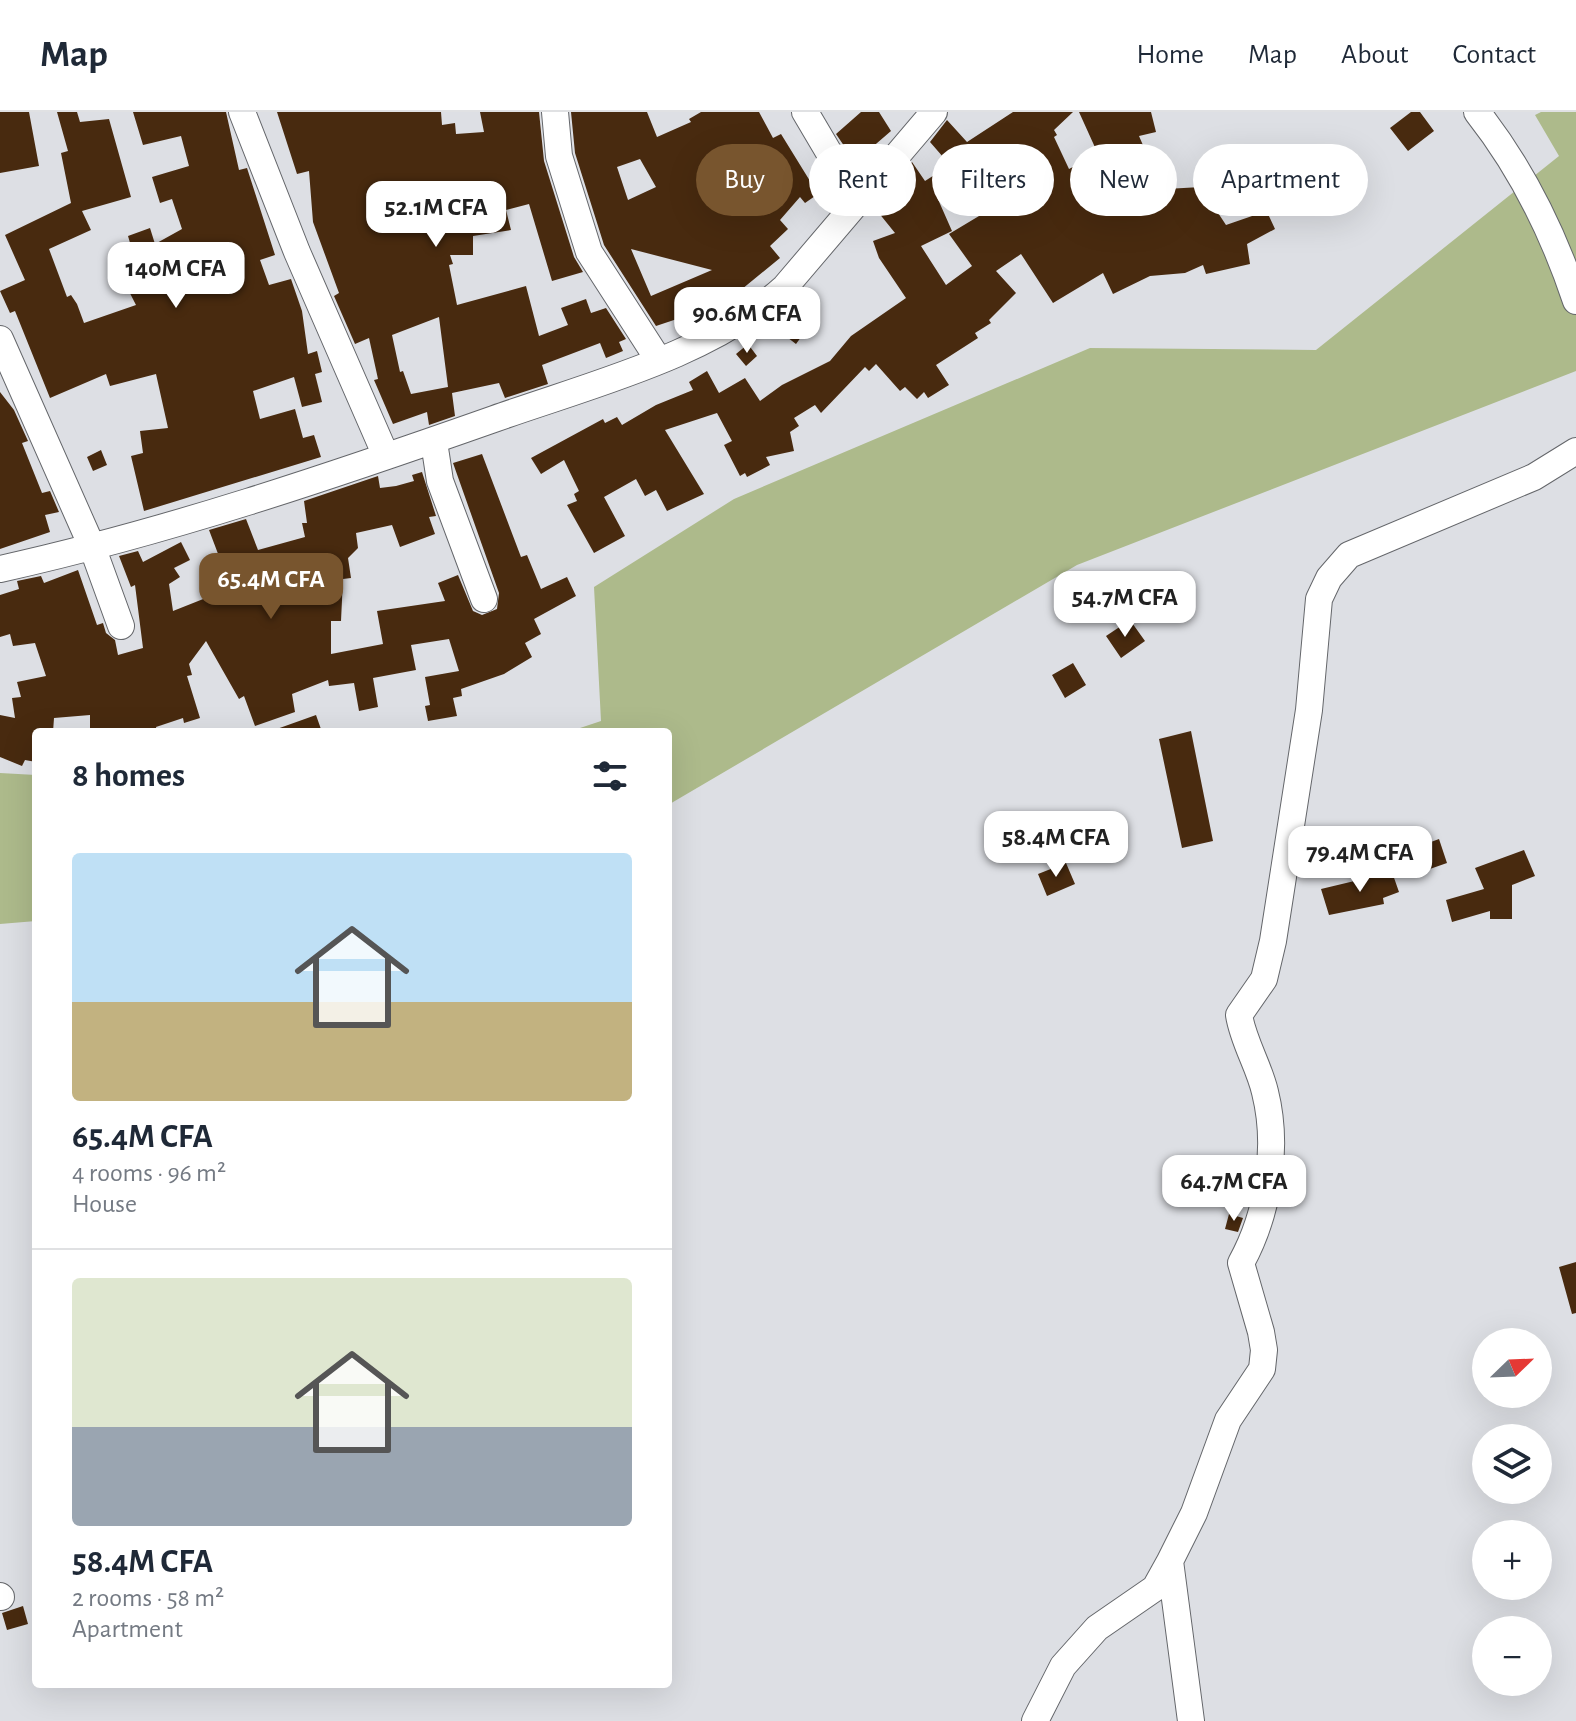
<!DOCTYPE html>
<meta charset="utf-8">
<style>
body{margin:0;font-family:"Alegreya Sans",sans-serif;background:#f2f2f3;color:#1f2937;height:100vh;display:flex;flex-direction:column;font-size:30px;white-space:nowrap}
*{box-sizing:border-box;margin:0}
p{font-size:26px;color:#747a83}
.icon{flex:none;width:44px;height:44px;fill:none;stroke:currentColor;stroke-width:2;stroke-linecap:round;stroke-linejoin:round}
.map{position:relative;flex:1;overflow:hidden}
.details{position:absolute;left:32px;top:616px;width:640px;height:960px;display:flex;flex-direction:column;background:#fff;border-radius:8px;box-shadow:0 8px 32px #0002}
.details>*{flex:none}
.hud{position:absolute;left:696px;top:32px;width:760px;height:72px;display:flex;gap:16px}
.needle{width:52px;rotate:67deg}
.buttons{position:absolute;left:1472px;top:1216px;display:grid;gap:16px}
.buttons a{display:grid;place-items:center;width:80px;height:80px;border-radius:50%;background:#fff;box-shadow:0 8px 32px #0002;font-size:40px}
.price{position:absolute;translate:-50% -68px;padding:0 18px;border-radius:16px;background:#fff;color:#222;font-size:26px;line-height:52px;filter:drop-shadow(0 2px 4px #0008)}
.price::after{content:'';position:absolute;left:50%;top:48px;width:24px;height:18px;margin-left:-12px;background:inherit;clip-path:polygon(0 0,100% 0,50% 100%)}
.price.active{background:#78552e;color:#fff}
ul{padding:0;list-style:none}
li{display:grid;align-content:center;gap:16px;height:424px;padding:0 40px}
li+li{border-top:2px solid #e0e1e3}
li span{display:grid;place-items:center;height:248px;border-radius:8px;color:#555}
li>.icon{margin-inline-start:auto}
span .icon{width:144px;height:144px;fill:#fffc;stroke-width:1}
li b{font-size:34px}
h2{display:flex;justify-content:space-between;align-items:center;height:96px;padding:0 40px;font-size:34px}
.chip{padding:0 28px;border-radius:36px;background:#fff;box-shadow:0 8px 32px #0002;font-size:28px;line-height:72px}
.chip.active{background:#78552e;color:#fff}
header{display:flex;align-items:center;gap:48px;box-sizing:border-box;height:112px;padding:0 40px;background:#fff;border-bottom:2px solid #e0e1e3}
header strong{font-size:38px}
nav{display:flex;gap:44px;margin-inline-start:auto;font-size:28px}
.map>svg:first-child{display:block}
.green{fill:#adba8b}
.building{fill:#482a0f;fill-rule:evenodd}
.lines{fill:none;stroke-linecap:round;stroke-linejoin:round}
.minor-casing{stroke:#64666a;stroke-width:28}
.minor{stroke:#fff;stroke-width:26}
</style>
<header>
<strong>Map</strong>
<nav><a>Home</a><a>Map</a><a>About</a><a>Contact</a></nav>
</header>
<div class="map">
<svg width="1576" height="1609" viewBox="0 0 1576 1609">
<rect width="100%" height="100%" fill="#dddfe4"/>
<path class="green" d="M1541 0H1576V259L1077 453 668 693V620H568L601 609 594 475 734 387 1090 236 1316 238 1559 44 1535 3Z
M0 661 36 663V809L0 812Z"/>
<path class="building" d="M0 0H29L39 54 0 61Z
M57 0H77L80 10 109 7 131 85 82 99 91 118 49 137 67 185 71 183 77 192 84 211 136 193 114 150 133 141 128 124 150 116 155 132 182 117 172 87 160 91 152 65 189 54 181 24 143 33 133 0H226L239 58 247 56 275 143 260 148 269 173 291 167 302 199 308 242 317 239 322 260 315 262 322 290 302 295 294 265 253 279 260 307 295 297 303 326 314 323 321 345 144 399 131 344 143 341 140 319 168 316 156 262 110 274 106 262 50 286 15 199 10 201 0 179 25 168 5 123 71 91 61 41 68 39Z
M277 0H441L442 13 455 11 456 22 484 20 480 0H539L544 49 574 145 583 160 552 169 529 92 506 98 511 118 473 124V143H450L453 152 449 153 457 193 526 174 539 224 568 213 561 196 586 187 591 201 606 196 626 227 619 230 623 239 606 246 600 231 542 253 548 272 505 286 499 271 452 281 455 304 429 313 427 300 393 312 374 268 378 267 369 226 355 232 334 184 339 181 313 110 309 59 297 62ZM439 205 448 275 411 282 403 259 400 260 392 223Z
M571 0H647L657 25 691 10 689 7 701 0H759L773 26 781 22 818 82 805 91 800 85 780 108 788 117 770 134 780 146 736 182 739 190 719 202 718 199 707 204 704 198 656 214 604 133 575 41ZM640 47 656 75 628 88 617 55ZM631 137 712 158 651 184Z
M861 0H879L891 19 855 50 836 22Z
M1013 0H1073L1054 18 1057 23 1054 25 1069 57 1098 42 1079 0H1151L1156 20 1139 24 1152 54 1159 52 1166 77 1201 75 1226 113 1255 103 1246 76 1255 73 1258 80 1270 76 1278 99 1268 102 1275 117 1247 132 1250 152 1206 162 1203 153 1185 161 1150 164 1113 182 1103 161 1053 191 1021 142 996 159 1016 181 989 208 991 211 975 221 978 226 936 253 949 273 928 286 924 280 917 287 905 275 900 279 876 252 869 259 865 255 821 301 815 293 794 306 799 314 790 320 794 339 766 345 770 353 747 365 745 361 740 364 724 333 732 329 717 301 665 318 704 382 667 399 656 378 645 384 636 367 604 385 625 424 594 441 567 393 577 389 574 382 579 379 564 348 541 362 531 346 603 307 605 311 617 305 622 313 656 293 693 278 689 270 707 259 719 281 745 266 760 289 782 273 830 249 851 224 906 186 879 146 873 129 895 121 874 95 912 50 925 69 950 53 930 30 947 8 967 30ZM974 63 1005 84 994 95 949 122 972 154 946 173 921 134 952 119 937 85Z
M1411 0H1420L1434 19 1408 39 1390 16Z
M796 197 812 210 796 232 779 219Z
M748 232 757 244 746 254 736 242Z
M0 280 14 298 28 329 22 331 42 381 50 379 59 400 45 403 50 420 0 437Z
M101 338 107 353 93 359 87 345Z
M482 342 521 445 527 443 541 477 567 465 576 484 534 507 541 522 525 531 532 545 504 562 461 577 462 584 453 586 457 604 428 609 425 594 430 593 425 565 459 559 449 527 411 533 416 558 373 566 378 595 359 599 354 571 329 574 328 568 292 582 295 600 255 614 244 584 239 587 206 529 189 552 192 563 187 564 200 606 184 611 183 606 156 615 157 620H90V603L54 606 53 620H36V650L25 648 22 654 0 645V603L15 606 12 586 21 585 17 570 46 564 35 531 13 534 10 522 0 525V483L19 477 17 469 41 464 44 471 78 458 97 513 103 511 106 521 115 528 118 543 143 536 135 473 131 475 119 444 138 439 143 450 181 430 190 448 174 456 180 465 169 472 173 499 231 476 209 418 246 407 258 438 305 425 302 411H307L304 389 378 364 380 376 396 374 414 369 412 363 422 360 436 404 429 405 435 422 400 435 392 413 356 421 358 436 348 446 351 466 343 467 341 509H331V542L383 532 377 499 445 489 438 471 458 463 473 499 482 503 497 497 499 481 453 351Z
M1130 508 1145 529 1121 546 1106 524Z
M1073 551 1086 573 1065 586 1052 563Z
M316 603 322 620H274V618Z
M1191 619 1213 729 1182 736 1159 627Z
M1439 727 1447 751 1404 766 1396 743Z
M1524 738 1535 764 1512 773V807H1490V799L1452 810 1446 788 1484 777 1475 756Z
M1066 751 1075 772 1047 784 1038 762Z
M1392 760 1399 780 1383 786 1384 792 1329 803 1321 777Z
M1229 1102 1243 1106 1238 1120 1225 1117Z
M1576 1150V1201L1572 1202 1559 1155Z
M23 1494 28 1512 7 1518 2 1501Z"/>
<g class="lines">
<defs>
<path id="minor" d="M242 0 297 140 386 344
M555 0 559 44 589 140 658 247
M805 0 857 88
M1477 0C1522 57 1553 120 1576 189
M0 227 93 437 121 514
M434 330 440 369 484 487
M0 457C167 420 332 364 494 307 589 273 709 244 785 175L934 0
M0 1484 1 1485
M1035 1609 1063 1554 1097 1516 1155 1476 1170 1449
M1191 1609 1170 1449 1194 1401 1228 1308 1262 1257 1264 1238 1261 1220 1241 1151C1268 1102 1279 1036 1265 980 1259 954 1243 929 1239 903L1264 867 1273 829 1309 598 1319 487 1329 466 1349 443 1534 365 1576 339"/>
</defs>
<use href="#minor" class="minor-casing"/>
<use href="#minor" class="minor"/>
</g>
</svg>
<div class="buttons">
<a><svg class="needle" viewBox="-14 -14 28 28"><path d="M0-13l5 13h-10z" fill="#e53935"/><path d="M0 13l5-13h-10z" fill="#747a83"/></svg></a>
<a><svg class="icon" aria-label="layers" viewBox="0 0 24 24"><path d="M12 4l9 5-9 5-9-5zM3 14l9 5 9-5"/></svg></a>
<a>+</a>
<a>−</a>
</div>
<b class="price" style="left:436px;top:137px">52.1M CFA</b>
<b class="price" style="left:176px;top:198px">140M CFA</b>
<b class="price" style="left:747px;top:243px">90.6M CFA</b>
<b class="price active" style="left:271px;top:509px">65.4M CFA</b>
<b class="price" style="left:1125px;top:527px">54.7M CFA</b>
<b class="price" style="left:1056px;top:767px">58.4M CFA</b>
<b class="price" style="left:1360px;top:782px">79.4M CFA</b>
<b class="price" style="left:1234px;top:1111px">64.7M CFA</b>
<div class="hud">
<a class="chip active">Buy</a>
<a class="chip">Rent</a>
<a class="chip">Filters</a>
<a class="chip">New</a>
<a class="chip">Apartment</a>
</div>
<section class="details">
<h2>8 homes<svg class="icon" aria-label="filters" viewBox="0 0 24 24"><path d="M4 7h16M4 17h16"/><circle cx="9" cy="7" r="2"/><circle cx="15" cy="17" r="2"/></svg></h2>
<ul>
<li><span style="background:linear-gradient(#bfe0f5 60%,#c2b280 0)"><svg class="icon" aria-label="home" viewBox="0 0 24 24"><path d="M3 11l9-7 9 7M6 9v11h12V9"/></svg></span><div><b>65.4M CFA</b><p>4 rooms · 96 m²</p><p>House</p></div></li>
<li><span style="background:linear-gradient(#dfe7d0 60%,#9aa5b1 0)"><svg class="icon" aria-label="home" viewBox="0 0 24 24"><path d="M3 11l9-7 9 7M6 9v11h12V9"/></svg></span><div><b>58.4M CFA</b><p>2 rooms · 58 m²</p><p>Apartment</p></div></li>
</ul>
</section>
</div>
